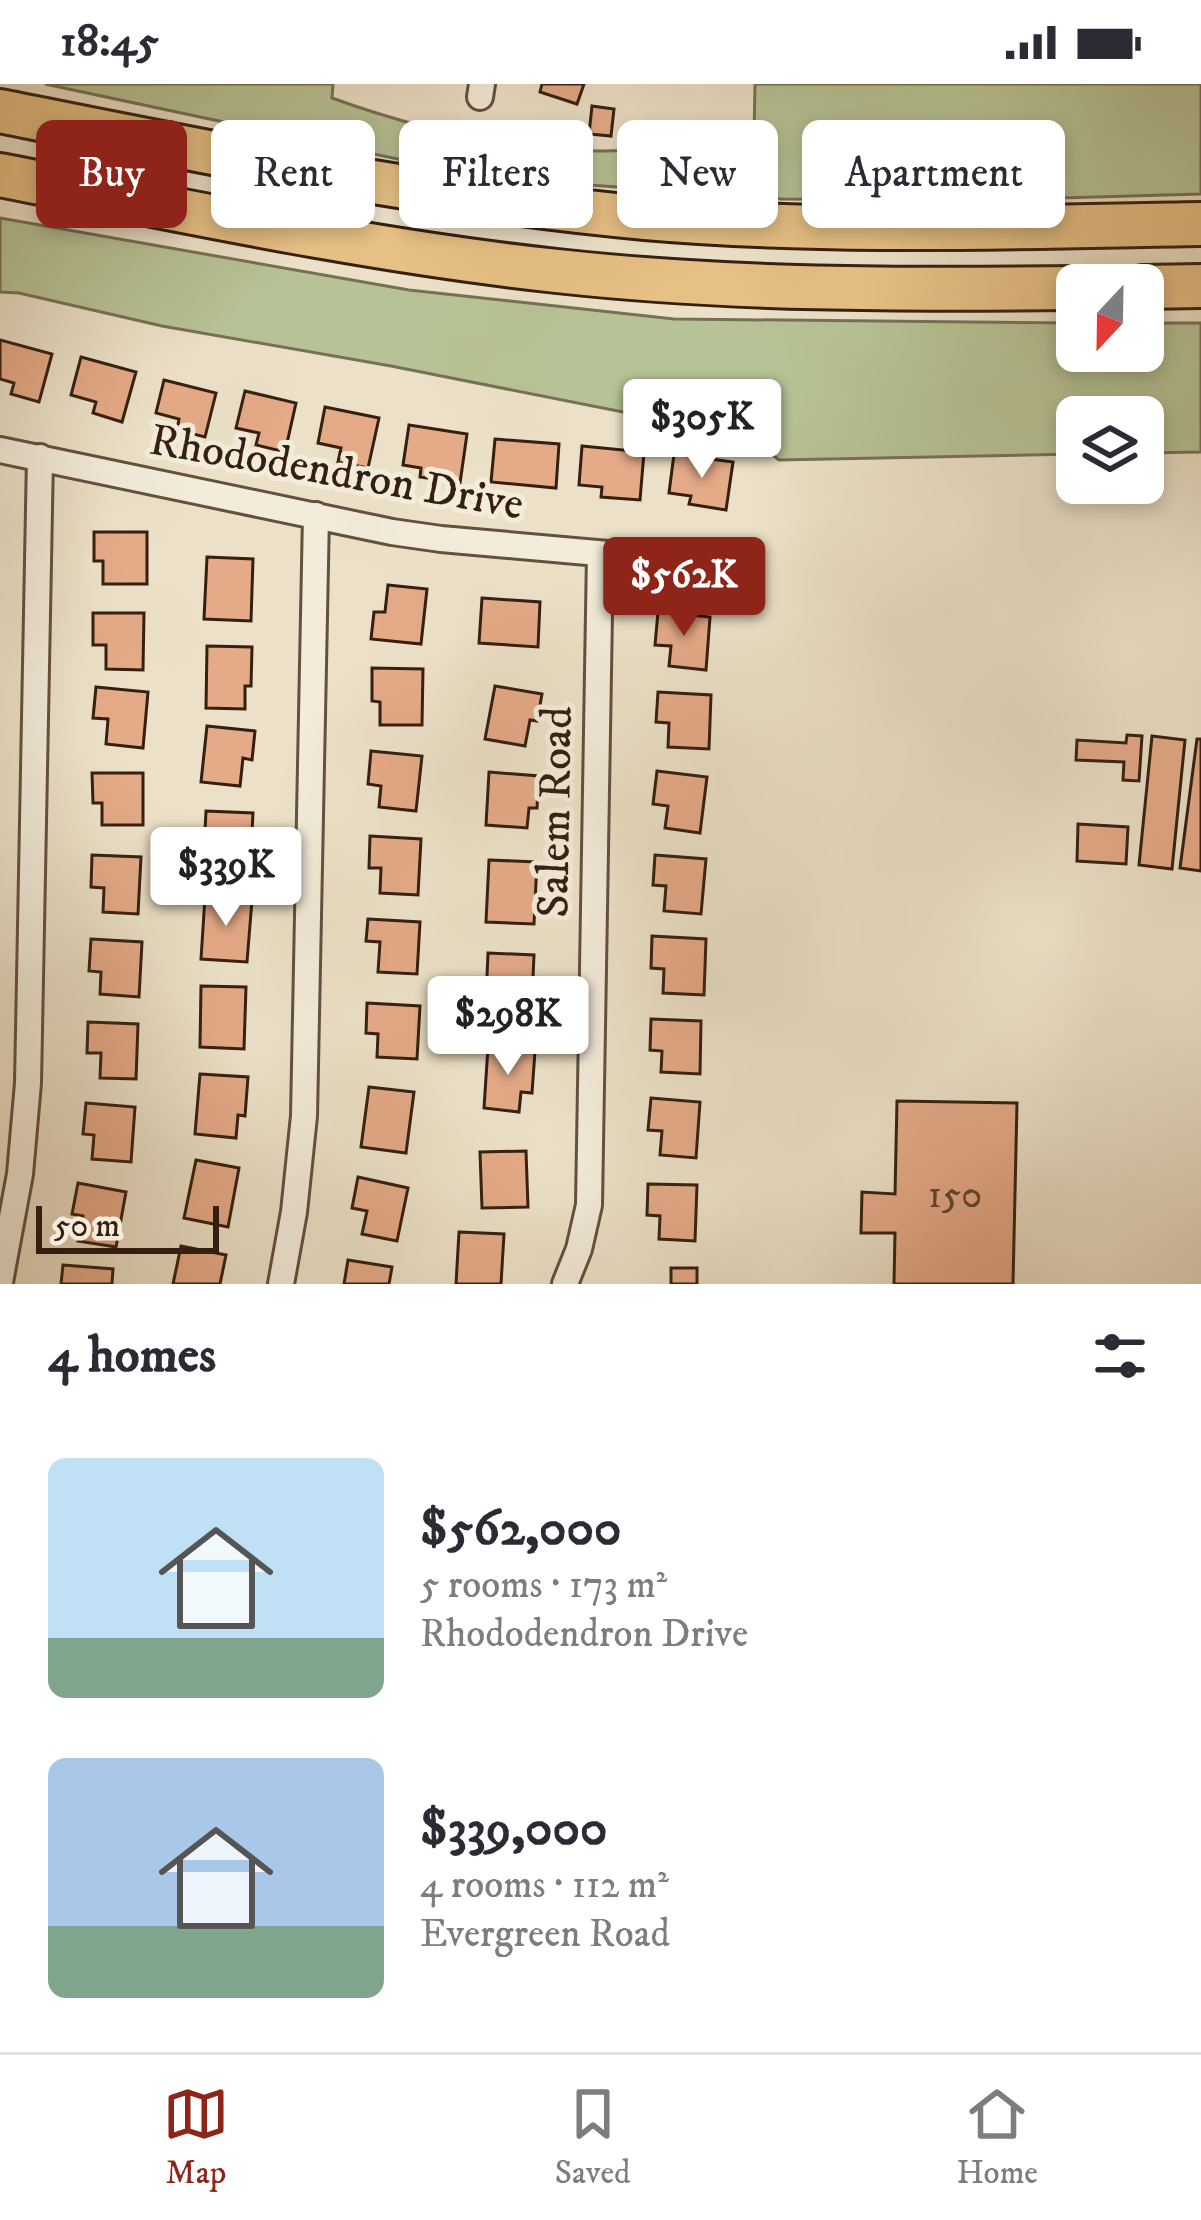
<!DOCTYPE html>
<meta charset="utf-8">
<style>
body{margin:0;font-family:"IM FELL DW Pica",serif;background:#f2f2f3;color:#2b2b33;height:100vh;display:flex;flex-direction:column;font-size:45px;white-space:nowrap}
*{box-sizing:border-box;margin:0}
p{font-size:39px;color:#7c7c81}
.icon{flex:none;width:66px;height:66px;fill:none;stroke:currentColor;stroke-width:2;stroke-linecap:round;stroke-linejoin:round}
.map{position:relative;height:1200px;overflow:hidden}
.details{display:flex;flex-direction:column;background:#fff;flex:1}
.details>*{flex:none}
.hud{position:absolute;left:36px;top:36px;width:1131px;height:108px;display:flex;gap:24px}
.needle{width:78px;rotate:202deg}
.buttons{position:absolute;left:1056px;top:180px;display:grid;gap:24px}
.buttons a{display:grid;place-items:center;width:108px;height:108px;border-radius:18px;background:#fff;box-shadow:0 6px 18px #0003;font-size:60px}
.scale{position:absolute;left:36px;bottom:30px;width:183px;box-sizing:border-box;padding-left:12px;border:6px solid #351f11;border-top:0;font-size:33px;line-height:42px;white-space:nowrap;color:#351f11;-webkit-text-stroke:9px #f3ecdb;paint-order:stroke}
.price{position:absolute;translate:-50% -102px;padding:0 27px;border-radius:12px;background:#fff;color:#222;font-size:39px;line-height:78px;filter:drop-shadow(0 3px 6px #0008)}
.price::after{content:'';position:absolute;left:50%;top:72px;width:36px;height:27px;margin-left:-18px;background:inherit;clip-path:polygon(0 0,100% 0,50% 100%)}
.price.on{background:#8f2418;color:#fff}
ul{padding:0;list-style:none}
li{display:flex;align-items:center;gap:36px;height:300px;padding:0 48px}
li span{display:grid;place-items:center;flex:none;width:336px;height:240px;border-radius:18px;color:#555}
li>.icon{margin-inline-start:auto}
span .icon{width:144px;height:144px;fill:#fffc;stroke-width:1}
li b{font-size:51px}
h2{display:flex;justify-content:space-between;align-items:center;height:144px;padding:0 48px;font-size:51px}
.chip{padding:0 42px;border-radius:18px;background:#fff;box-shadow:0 6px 18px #0003;font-size:42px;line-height:108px}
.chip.on{background:#8f2418;color:#fff}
.status{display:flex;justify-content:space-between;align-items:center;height:84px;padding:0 60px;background:#fff;direction:ltr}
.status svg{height:33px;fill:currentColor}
.tabs{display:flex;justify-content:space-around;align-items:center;height:168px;border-top:3px solid #e1e1e2;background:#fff;font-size:33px;color:#7c7c81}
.tabs a{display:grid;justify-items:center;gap:6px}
.tabs .on{color:#8f2418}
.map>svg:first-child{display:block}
.green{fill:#b7c396;stroke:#767154;stroke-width:3}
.building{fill:#e5aa88;stroke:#351f11;stroke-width:3}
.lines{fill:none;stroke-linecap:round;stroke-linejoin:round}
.street-casing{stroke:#63503f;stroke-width:30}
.highway-casing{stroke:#351f11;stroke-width:48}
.street{stroke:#f3ecdb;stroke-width:24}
.highway{stroke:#e6c084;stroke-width:42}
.labels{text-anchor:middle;stroke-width:10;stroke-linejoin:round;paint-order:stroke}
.number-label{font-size:39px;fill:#61422f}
.street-label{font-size:45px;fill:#351f11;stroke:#f3ecdb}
</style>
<div class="status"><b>18:45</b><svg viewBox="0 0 49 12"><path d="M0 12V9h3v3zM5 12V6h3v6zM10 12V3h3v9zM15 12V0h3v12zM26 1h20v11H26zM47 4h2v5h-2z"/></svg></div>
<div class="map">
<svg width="1201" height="1200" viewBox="0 0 1201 1200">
<rect width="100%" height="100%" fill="#ece1c8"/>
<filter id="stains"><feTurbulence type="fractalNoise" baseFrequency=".00167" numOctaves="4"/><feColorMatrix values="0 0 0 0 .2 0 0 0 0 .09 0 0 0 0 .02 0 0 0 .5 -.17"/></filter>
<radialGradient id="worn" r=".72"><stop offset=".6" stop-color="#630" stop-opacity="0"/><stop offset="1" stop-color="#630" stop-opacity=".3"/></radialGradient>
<path class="green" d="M45 0H333L332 14C418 45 513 68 605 67 655 66 705 56 754 51L755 0H1201V110L988 116 782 115 589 101 421 80Z
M0 134 409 206 674 235 1077 239V267H1143V239H1201V368L1143 369V333H1077V370L779 376 749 353 391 282 162 242 19 209 0 208Z"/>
<path class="building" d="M542 0H584L577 20 540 8Z
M592 22 614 25 611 52 589 50Z
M0 256 52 270 39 318 11 310 14 299 0 295Z
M81 273 136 288 122 338 93 329 96 318 71 311Z
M164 296 216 309 205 353 177 346 179 335 156 329Z
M245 307 296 319 285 368 256 361 259 349 236 344Z
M325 323 379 334 368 384 338 378 341 364 318 359Z
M409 341 467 350 460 399 420 393 421 384 403 381Z
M495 355 559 360 556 404 491 398Z
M582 362 644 368 640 416 601 413 602 403 579 401Z
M674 370 733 378 726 426 689 420 691 412 669 409Z
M94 448H147V500H103V477H94Z
M207 473 253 475 251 537 204 535Z
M388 501 427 505 421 560 371 555 374 528H385Z
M482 514 540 518 538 563 479 559Z
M658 528 710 533 706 586 669 582 671 562 655 561Z
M93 529H144L143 586 106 585V561H93Z
M207 562 252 563 251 602H245V625L206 624Z
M372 584 423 585 422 641H380V618L372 617Z
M495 602 542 610 537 637 530 636 525 662 485 655Z
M96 603 148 608 143 664 106 660 108 635 93 634Z
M658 608 711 611 709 665 668 663 669 639 656 638Z
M207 642 255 647 252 676 243 674 240 702 201 698Z
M1127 651 1142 652 1139 697 1123 696 1124 678 1076 676 1077 656 1126 659Z
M1152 652 1185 656 1172 785 1139 781Z
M1197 655H1201V787L1180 784Z
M371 667 422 672 416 727 379 723 381 702 368 700Z
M657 687 707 693 700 749 665 744 668 722 653 720Z
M489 688 539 692 537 724H529L527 744 486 741Z
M92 689H143V741H102V719H93Z
M206 727 253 729 251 768H245L244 790 203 787Z
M1078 740 1128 743 1126 780 1077 777Z
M370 752 421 755 418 811 380 809 381 784H369Z
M92 771 141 773 138 830 103 828 104 804 91 803Z
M655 771 706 775 701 830 664 827 666 802 653 801Z
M489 776 537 778 534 840 486 838Z
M205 813 252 816 247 878 201 875Z
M368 835 420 838 417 890 378 888 380 858 366 857Z
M652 852 706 855 704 911 663 909 664 885 651 884Z
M91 855 142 858 139 913 100 910 101 888 89 887Z
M488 869 534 871 531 938 485 936Z
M201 902 246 903 244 965 200 963Z
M367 919 420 922 417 975 377 973 378 950 366 949Z
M651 935 701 937 700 990 661 988 662 967 650 966Z
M88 938 138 940 136 995 100 994 101 969H87Z
M488 963 535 967 532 1009 521 1008 519 1028 484 1024Z
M200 990 248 993 245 1032 238 1031 236 1054 195 1050Z
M369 1003 414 1008 406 1069 361 1063Z
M651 1014 700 1018 696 1074 660 1071 662 1047 648 1046Z
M897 1017 1017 1019 1013 1200H894L895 1149H861L862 1108 895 1110Z
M86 1019 135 1023 131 1078 92 1075 94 1051 83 1050Z
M526 1067 528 1123 482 1124 480 1068Z
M196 1076 239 1084 228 1143 184 1134Z
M358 1093 408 1104 397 1157 362 1150 367 1127 352 1124Z
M78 1099 126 1108 116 1163 78 1157 83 1132 72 1130Z
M648 1100 697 1101 695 1157 659 1155 660 1132 647 1131Z
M459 1148 504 1150 501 1200H456Z
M181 1162 226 1171 220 1200H173Z
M348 1176 392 1183 389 1200H344Z
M63 1181 113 1185 112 1200H61Z
M671 1184H697V1200H671Z"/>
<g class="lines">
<defs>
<path id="street" d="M480 13 482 0
M0 366 392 448 441 455 732 481
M0 1198 20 1090 28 999 40 373
M281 1200 294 1128 304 1032 316 431
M565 1200 579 1165 589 1121 600 470"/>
<path id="highway" d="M0 27C215 70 428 114 646 134 830 150 1016 143 1201 140
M0 91C185 127 370 167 557 187 730 206 903 206 1077 204
M1143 203 1201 202"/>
</defs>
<use href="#street" class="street-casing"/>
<use href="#highway" class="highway-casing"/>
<use href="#street" class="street"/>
<use href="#highway" class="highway"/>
</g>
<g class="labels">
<g class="number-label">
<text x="955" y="1123">150</text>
</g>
<g class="street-label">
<text transform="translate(337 386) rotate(10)" y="16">Rhododendron Drive</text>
<text transform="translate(553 728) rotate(-89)" y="16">Salem Road</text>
</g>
</g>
<rect width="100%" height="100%" filter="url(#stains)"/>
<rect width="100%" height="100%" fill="url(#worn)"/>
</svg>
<div class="buttons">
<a><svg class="needle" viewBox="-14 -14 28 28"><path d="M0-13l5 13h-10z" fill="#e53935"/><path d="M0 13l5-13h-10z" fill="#7c7c81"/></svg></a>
<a><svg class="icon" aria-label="layers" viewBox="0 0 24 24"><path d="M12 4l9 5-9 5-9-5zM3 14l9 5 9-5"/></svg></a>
</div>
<div class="scale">50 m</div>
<b class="price" style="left:702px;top:397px">$305K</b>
<b class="price on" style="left:684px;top:555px">$562K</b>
<b class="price" style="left:226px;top:845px">$339K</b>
<b class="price" style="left:508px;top:994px">$298K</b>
<div class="hud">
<a class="chip on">Buy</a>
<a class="chip">Rent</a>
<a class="chip">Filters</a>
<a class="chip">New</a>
<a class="chip">Apartment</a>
</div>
</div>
<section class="details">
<h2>4 homes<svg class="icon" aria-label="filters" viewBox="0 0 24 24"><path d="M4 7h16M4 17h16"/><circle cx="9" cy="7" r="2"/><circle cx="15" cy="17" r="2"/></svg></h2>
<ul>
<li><span style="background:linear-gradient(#bfe0f5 75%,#7fa58c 0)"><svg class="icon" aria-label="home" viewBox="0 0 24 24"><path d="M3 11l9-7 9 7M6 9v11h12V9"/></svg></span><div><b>$562,000</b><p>5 rooms · 173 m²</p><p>Rhododendron Drive</p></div></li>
<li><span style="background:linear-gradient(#a9c7e8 70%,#7fa58c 0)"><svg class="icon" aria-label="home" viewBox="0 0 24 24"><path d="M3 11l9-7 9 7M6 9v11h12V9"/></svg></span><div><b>$339,000</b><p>4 rooms · 112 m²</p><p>Evergreen Road</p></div></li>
</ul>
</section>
<nav class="tabs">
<a class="on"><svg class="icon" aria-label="map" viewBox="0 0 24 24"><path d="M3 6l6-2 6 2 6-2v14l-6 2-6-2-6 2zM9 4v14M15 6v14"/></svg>Map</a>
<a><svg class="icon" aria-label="saved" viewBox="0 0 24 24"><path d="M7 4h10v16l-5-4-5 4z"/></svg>Saved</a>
<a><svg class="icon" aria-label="home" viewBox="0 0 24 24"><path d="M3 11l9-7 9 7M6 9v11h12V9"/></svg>Home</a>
</nav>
